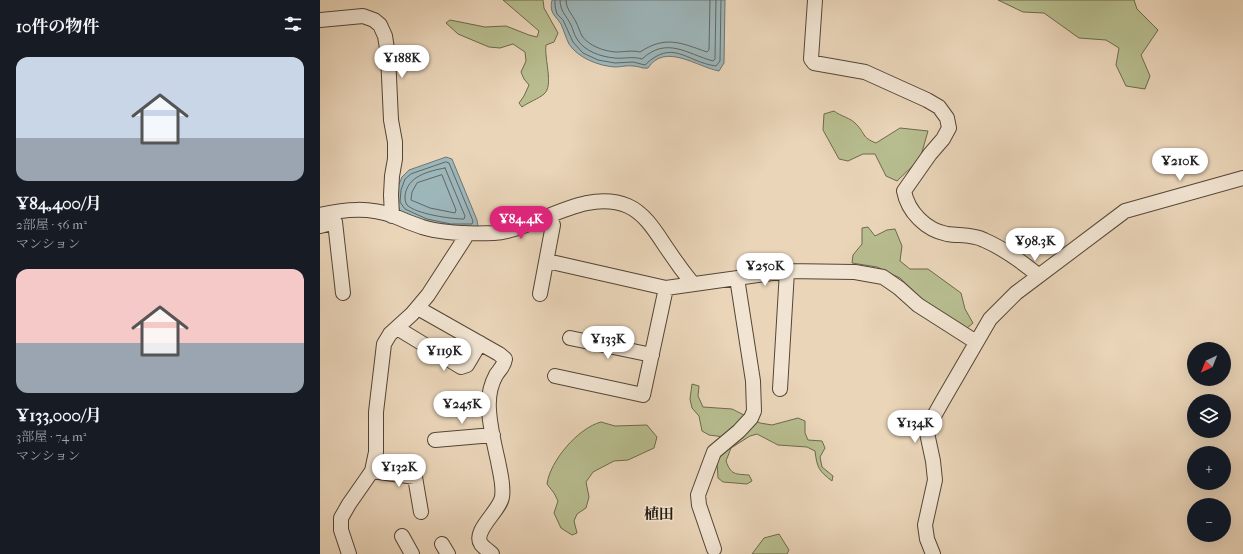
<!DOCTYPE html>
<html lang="ja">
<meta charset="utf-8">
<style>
body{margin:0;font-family:"IM FELL French Canon","Noto Serif JP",serif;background:#242831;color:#f1f3f6;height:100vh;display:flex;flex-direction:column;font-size:15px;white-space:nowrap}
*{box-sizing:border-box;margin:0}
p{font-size:13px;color:#9ea1a6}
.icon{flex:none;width:22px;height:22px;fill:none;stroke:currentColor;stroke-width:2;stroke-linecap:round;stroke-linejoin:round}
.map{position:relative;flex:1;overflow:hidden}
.side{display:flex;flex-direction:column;background:#171b24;width:320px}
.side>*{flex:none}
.needle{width:26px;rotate:223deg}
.controls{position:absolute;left:867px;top:342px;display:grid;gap:8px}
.controls a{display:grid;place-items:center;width:44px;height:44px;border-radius:50%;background:#171b24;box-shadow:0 4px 16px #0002;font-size:20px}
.price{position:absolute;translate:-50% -34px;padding:0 9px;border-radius:14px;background:#fff;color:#222;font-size:13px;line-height:26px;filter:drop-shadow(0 1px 2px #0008)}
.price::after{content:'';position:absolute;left:50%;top:24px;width:12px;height:9px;margin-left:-6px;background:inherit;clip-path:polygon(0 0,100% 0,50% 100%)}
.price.current{background:#db2777;color:#fff}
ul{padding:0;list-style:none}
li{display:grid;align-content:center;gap:8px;height:212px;padding:0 16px}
li span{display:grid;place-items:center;height:124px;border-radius:12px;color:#555}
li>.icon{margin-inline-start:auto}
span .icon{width:72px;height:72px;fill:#fffc;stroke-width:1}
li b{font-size:17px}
h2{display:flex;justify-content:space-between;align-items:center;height:48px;padding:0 16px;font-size:17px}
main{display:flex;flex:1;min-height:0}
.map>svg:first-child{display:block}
.green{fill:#b7bd8f;stroke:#6c6a4c}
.water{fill:#9db6ba;stroke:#6c7674}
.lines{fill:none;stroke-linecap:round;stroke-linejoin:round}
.shore{stroke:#606662;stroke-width:1}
.minor-casing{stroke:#544636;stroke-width:16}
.minor{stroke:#f1e4d2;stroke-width:14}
.labels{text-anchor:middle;stroke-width:3.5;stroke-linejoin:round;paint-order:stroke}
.neighbourhood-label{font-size:15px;font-weight:bold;fill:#22170a;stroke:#f1e4d2}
</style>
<main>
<section class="side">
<h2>10件の物件<svg class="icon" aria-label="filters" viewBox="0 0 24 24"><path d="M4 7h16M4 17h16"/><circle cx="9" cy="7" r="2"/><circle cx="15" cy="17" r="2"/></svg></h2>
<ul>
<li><span style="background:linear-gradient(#c9d6e8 65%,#9aa5b1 0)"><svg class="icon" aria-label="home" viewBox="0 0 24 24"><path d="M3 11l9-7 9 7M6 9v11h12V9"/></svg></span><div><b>¥84,400/月</b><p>2部屋 · 56 m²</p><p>マンション</p></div></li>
<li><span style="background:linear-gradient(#f6c9c9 60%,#9aa5b1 0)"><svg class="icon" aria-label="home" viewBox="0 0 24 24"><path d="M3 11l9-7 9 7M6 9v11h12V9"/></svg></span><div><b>¥133,000/月</b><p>3部屋 · 74 m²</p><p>マンション</p></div></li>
</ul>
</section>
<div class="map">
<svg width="923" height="554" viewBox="0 0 923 554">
<rect width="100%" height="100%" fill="#ead5b9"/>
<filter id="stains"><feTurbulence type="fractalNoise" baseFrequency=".005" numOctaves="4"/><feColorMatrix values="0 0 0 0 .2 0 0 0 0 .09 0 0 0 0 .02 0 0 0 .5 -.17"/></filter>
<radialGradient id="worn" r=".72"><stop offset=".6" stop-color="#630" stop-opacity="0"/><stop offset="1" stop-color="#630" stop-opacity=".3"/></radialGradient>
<path class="green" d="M183 0H223L224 8 238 33 234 42 226 45C224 58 234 86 224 94 220 98 207 103 202 107L199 103 204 96 209 85 204 79 201 72 206 61 205 52 193 44 180 48 169 47 138 34 126 23 130 20 165 27 186 26 209 35 217 37 219 31Z
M678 0H814L817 9 838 30 821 55 830 76 825 89 806 86 796 65 799 48 786 40 759 38 724 13 703 12Z
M514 111C520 116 531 118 536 124 546 134 541 137 556 143L580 128 608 131 600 159 577 181 566 176 555 154H543L528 161 519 159 503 130 504 114Z
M548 227 555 236 567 230 575 229 582 246 580 261 590 269H608L641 293 645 309 653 323 646 329 605 302 580 278 557 267 532 263 533 255 542 244V228Z
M372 384 379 386 378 396 383 407 412 409 440 423 452 425 478 418 485 421V433L488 440 502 441 505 448 500 457 502 467 513 476 512 481C499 471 497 468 495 451L487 447 458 445 437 434 430 436 411 448 406 461C411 475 415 474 429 475L432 481 427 484 403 482 398 478 397 462 401 455 404 437 389 435 382 431 379 416 372 408 370 399Z
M281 422 295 426 327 425 337 437 334 448 308 460 294 461 273 472 266 482 269 497 266 508 257 514 254 521 257 533 252 535 241 528 234 513 238 501 234 493 227 484C230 461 258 428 281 422Z
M459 534 469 550 467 554H432L444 538Z"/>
<path class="water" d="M232 0H405L404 63 399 71C377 67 345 42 328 68 322 69 319 66 313 66 307 65 301 67 295 67 279 66 258 58 249 44 246 38 244 31 241 24 235 15 229 13 232 0Z
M126 157 132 159 157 220 158 226 155 228H130L105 223 81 213 76 203 77 189 82 177 89 170Z"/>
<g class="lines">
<path class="shore" d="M235 0V6L237 14 243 20 253 42 263 53 278 60 295 63 313 62 325 65C353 38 366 62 396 66L400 61 401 0
M240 0C240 11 246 15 251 25 253 29 254 35 257 39 264 51 281 57 295 58 305 59 312 56 322 59 347 36 367 54 393 61L395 59 396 0
M246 0C246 9 252 14 256 22 258 26 260 32 262 36 269 46 284 51 295 52 304 52 312 50 320 52 346 35 361 43 387 52L389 50 390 0
M126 162 129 163 153 221 152 224H131L107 219 85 209 80 202 81 190 85 179 91 174Z
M125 168 145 216 144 219C131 219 96 214 87 205 85 202 85 199 85 196 87 176 109 171 125 168Z
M122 175 136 210 135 213 110 208 91 200 92 192 97 183Z"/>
<defs>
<path id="minor" d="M495 0 491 59 494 63 545 72 607 100 619 107 627 118 629 128 623 139 610 154 584 191C588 212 606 230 627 234 640 236 652 234 664 240 683 248 702 262 718 275
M0 20 43 16 54 20 60 25 65 36 68 55 71 120 75 142V159L72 176 71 195 72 216
M0 215C26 209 49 207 74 216 83 220 93 224 102 227 125 234 150 234 174 233 216 230 264 187 308 206 326 214 337 234 348 250 356 262 364 273 373 284
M0 226 15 222 23 293
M227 261 346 288 467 271 535 272 563 277 579 288 598 305 656 342
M220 294 233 225 228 216
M99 306 103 311 179 354 185 359C184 366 180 369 176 375 170 386 168 397 169 410 170 427 174 444 178 461 180 473 184 485 182 497 180 511 152 531 161 544 164 548 169 551 172 554
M77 328 141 367 147 365 160 343
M250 338 332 355
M235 376 323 395 346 288
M460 389 467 271
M115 440 173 435
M52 471 95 477 101 512
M82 536 92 554
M122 544 128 554
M394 549 379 505 378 495 394 452 419 431 431 418 434 411 433 381 417 278
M29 554 21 530V518L29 504 52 471 56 452V412L64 344 70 334 92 314 108 295 145 238V233
M613 554 607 539 605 525 615 480 613 461 607 433 610 423 623 400 670 319 696 293 805 211 923 178"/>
</defs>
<use href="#minor" class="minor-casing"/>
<use href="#minor" class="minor"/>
</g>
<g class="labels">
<g class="neighbourhood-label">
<text x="339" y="519">植田</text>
</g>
</g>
<rect width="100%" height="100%" filter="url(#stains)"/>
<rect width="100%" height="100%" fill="url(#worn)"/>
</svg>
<div class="controls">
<a><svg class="needle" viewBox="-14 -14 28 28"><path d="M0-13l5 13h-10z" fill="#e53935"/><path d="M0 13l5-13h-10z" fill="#9ea1a6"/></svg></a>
<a><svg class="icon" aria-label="layers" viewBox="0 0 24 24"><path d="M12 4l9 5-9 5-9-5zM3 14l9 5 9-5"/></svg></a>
<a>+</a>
<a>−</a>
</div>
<b class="price" style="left:82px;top:79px">¥188K</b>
<b class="price" style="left:860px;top:182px">¥210K</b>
<b class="price current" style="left:201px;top:240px">¥84.4K</b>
<b class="price" style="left:715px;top:262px">¥98.3K</b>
<b class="price" style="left:445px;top:287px">¥250K</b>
<b class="price" style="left:288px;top:360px">¥133K</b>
<b class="price" style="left:124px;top:372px">¥119K</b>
<b class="price" style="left:142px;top:425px">¥245K</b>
<b class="price" style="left:595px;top:444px">¥134K</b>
<b class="price" style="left:79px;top:488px">¥132K</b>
</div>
</main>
